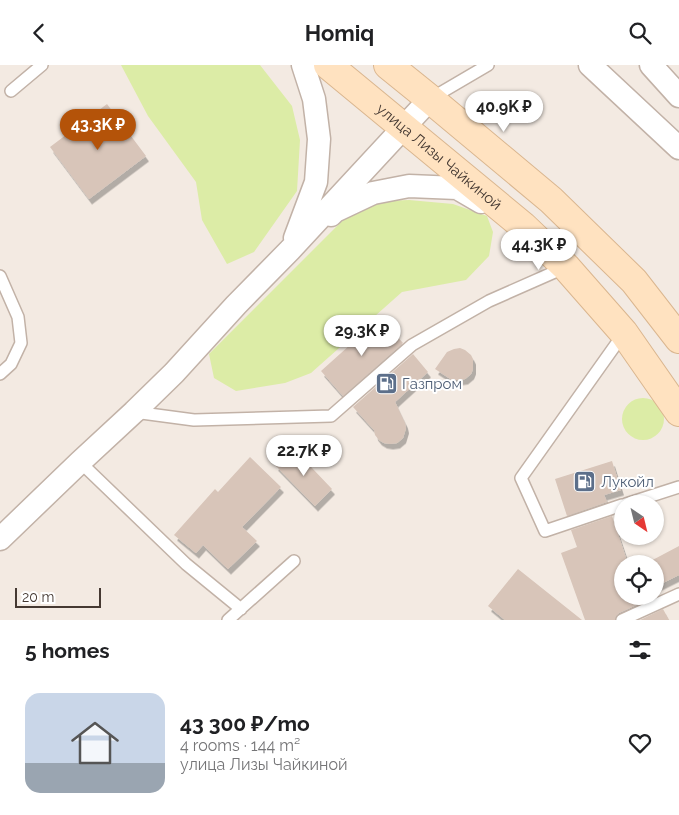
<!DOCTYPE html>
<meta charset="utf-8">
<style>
body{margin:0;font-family:Raleway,sans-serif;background:#f2f2f2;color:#202124;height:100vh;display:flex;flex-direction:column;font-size:19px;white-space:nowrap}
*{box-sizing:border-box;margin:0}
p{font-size:16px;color:#757577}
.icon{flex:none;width:28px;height:28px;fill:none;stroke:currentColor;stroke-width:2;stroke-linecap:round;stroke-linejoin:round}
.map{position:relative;height:555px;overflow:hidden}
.side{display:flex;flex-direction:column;background:#fff;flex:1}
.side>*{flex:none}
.needle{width:32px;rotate:145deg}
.controls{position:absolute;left:614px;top:430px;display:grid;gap:10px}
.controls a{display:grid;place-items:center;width:50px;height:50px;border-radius:50%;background:#fff;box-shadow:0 1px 4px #0004;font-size:25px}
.scale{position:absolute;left:15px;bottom:12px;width:86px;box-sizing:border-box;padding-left:5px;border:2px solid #453932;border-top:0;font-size:14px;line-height:18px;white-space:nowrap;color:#453932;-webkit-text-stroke:4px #fff;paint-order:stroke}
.price{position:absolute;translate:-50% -42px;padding:0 11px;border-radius:18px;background:#fff;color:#222;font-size:16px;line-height:32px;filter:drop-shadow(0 1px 2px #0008)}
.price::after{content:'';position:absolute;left:50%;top:30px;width:15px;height:11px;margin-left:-8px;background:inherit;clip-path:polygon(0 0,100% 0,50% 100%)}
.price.current{background:#b45309;color:#fff}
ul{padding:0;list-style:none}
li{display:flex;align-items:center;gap:15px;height:125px;padding:0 25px}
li+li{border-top:1px solid #e0e0e0}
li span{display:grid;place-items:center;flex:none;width:140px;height:100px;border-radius:15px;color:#555}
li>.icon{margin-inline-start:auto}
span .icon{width:60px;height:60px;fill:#fffc;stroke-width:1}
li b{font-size:21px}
h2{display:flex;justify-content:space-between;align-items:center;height:60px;padding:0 25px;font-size:21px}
header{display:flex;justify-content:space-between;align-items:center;height:65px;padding:0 25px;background:#fff;font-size:22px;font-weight:700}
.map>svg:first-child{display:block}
.green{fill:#dceca6}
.building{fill:#d8c5b9;filter:url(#shadow)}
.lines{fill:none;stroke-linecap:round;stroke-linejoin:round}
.service-casing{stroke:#c2b2a7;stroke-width:14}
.minor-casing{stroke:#c2b2a7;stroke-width:25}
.secondary-casing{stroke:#dab68f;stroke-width:30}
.service{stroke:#fff;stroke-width:11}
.minor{stroke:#fff;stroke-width:22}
.secondary{stroke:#ffe2c0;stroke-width:28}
.labels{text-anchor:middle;stroke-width:4;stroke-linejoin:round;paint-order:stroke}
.street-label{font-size:15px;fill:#453932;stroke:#fff}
.service-label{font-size:15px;fill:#4e5e75;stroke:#fff;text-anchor:start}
</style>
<header><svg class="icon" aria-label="back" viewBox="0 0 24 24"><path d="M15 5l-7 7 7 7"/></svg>Homiq<svg class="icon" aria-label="search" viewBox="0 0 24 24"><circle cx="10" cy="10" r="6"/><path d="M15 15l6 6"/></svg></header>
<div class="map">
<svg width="679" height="555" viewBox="0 0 679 555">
<defs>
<filter id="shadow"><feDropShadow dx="3" dy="5.5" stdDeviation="0" flood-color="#0004"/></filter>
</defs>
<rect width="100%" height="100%" fill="#f3eae2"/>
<path class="green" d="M121 0H260L292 41 300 75 297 126 254 187 227 199 202 155 196 117 148 51Z
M409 135 453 139 487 151 493 167 489 191 466 215 402 227 311 308 285 318 236 326 214 313 209 289 351 147 384 136Z
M622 354a21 21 0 1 1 42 0a21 21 0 1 1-42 0Z"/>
<path class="building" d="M107 39 146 91 89 134 50 82Z
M380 253 403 278 343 331 321 306Z
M460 283 465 285 471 290 473 294V304L471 309 465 314 458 315H452L435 304 447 287 454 284Z
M413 289 428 307 395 337 405 358 406 363 403 373 397 378 390 379 384 378 379 375 375 370 374 365 353 342Z
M293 383 332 424 315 441 275 400Z
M250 392 281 422 242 462 257 476 228 504 203 480 196 488 174 470 215 424 218 427Z
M612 396 621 425 604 430 607 437 567 451 555 414Z
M612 451 628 499H622V531H655V529L656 531 619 548 616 551 615 555H585L561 488 577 482 571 465Z
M679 481V510L655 522V499H645Z
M518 504 582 555H505L488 541Z
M663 544 669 555H640Z"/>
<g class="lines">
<defs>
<path id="service" d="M11 26 42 0
M430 34 488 0
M0 211 18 252 21 278 11 299 0 309
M134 347 194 355 331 351 412 280 489 236 566 202
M80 397 186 499 241 544
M626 439 679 422
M622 440 545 466 521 413 624 268
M228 555 294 496
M622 555 679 529"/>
<path id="minor" d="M590 0 679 83
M651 0 679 31
M331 150 335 146 373 128 409 121 457 123 481 137
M295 173 316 117 319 74 314 34 303 0
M0 474 80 397 134 347 174 308 236 240 290 185 430 34"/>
<g id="secondary">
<path id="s1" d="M328 0 523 161 566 202 624 268 679 347"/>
<path d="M388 0 430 34 551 135 634 216 679 274"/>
</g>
</defs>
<use href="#service" class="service-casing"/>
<use href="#minor" class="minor-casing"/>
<use href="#secondary" class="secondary-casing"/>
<use href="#service" class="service"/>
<use href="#minor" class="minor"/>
<use href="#secondary" class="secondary"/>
</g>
<defs>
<symbol id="fuel-square" viewBox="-11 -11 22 22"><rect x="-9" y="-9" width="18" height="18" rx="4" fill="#5c6f8a" stroke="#fff"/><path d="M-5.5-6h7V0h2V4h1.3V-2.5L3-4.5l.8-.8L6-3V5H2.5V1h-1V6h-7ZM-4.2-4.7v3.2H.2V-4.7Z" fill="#fff"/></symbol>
</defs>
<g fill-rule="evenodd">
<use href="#fuel-square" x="374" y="306" width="25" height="25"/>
<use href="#fuel-square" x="572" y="404" width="25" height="25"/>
</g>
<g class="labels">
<g class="street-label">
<text dy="5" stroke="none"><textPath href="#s1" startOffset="144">улица Лизы Чайкиной</textPath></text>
</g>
<g class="service-label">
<text x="402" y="324">Газпром</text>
<text x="601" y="422">Лукойл</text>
</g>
</g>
</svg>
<div class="controls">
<a><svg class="needle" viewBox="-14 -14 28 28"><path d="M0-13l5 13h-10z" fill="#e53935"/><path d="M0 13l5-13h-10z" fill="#757577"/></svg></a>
<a><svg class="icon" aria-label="locate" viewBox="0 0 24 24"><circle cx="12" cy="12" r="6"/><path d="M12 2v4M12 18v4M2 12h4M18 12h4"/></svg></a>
</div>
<div class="scale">20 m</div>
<b class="price" style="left:504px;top:68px">40.9K ₽</b>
<b class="price current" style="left:98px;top:86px">43.3K ₽</b>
<b class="price" style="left:539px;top:206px">44.3K ₽</b>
<b class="price" style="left:362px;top:292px">29.3K ₽</b>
<b class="price" style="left:304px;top:412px">22.7K ₽</b>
</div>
<section class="side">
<h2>5 homes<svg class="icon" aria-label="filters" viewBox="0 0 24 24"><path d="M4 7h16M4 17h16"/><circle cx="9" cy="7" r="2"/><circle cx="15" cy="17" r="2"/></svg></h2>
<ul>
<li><span style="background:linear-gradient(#c9d6e8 70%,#9aa5b1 0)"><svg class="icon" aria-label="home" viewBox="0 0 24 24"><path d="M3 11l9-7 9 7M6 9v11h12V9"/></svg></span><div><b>43 300 ₽/mo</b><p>4 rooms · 144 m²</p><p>улица Лизы Чайкиной</p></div><svg class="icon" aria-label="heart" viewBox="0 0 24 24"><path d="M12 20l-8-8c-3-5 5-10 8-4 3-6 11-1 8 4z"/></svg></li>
</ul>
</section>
